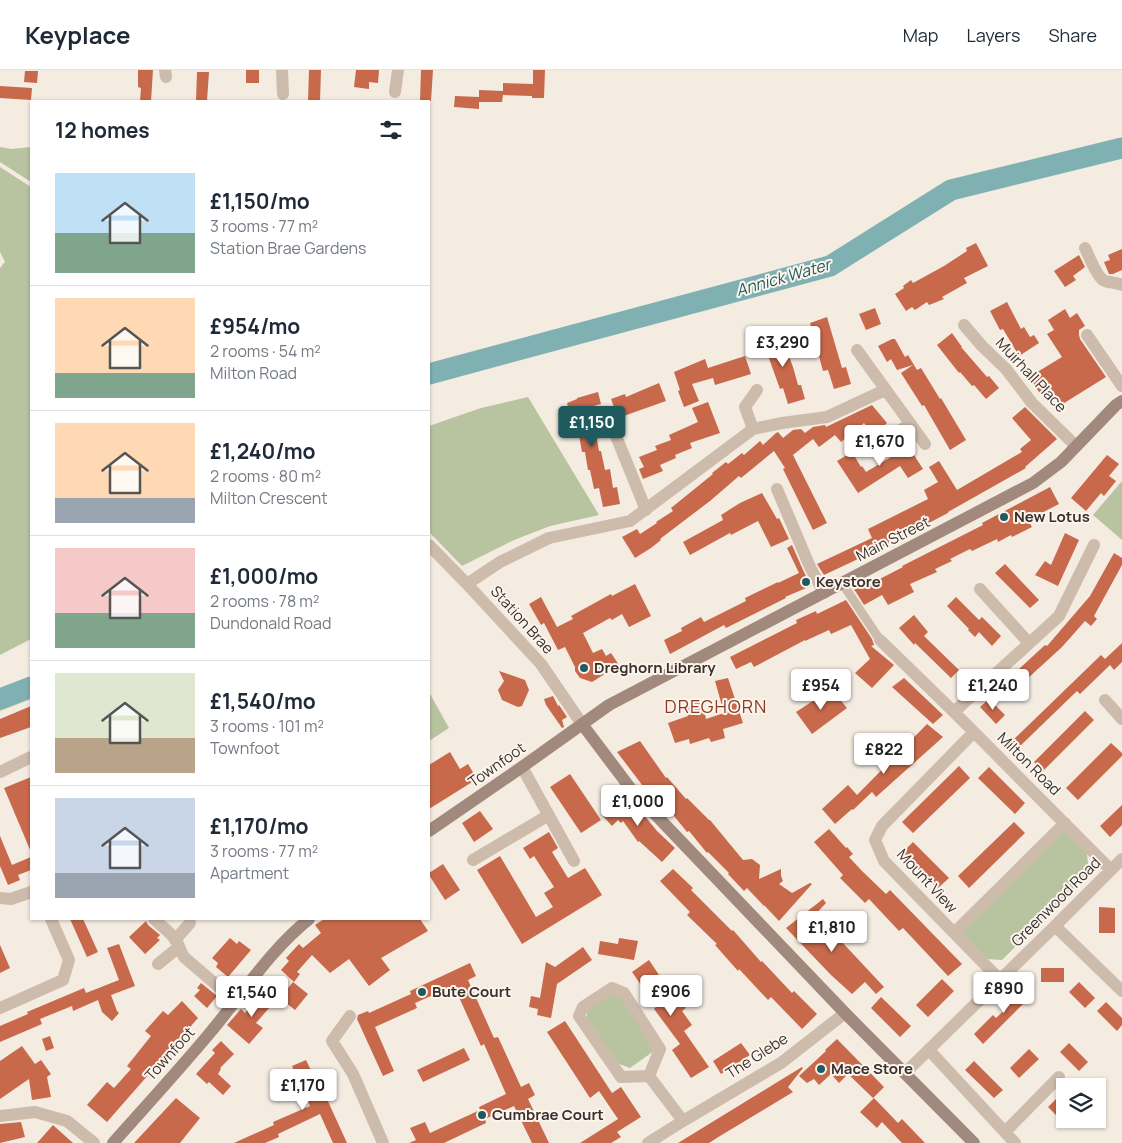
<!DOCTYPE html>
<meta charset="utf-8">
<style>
body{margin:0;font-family:Manrope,sans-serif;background:#f2f2f3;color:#1f2937;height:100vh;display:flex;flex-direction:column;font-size:19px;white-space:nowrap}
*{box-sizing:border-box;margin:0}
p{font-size:16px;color:#747a83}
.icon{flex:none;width:28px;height:28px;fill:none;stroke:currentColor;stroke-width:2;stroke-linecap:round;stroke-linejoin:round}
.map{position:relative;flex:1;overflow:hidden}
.sheet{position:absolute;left:30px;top:30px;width:400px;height:820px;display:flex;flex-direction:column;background:#fff;border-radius:0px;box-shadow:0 1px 4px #0004}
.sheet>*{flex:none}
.tools{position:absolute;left:1056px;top:1008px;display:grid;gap:10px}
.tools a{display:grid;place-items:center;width:50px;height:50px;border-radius:0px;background:#fff;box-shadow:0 1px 4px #0004;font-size:25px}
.price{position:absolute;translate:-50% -42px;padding:0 11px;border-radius:5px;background:#fff;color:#222;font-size:16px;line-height:32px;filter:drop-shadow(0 1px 2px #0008)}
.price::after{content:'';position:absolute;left:50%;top:30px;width:15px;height:11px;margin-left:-8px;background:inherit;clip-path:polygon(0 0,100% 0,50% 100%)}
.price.current{background:#1f5a5e;color:#fff}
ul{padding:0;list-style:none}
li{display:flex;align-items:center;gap:15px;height:125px;padding:0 25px}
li+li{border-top:1px solid #e0e1e3}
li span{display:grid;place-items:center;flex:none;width:140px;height:100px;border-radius:0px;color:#555}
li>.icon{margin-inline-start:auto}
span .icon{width:60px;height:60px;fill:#fffc;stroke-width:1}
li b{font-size:21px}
h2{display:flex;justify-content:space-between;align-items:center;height:60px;padding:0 25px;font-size:21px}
header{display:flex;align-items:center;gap:30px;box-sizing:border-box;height:70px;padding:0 25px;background:#fff;border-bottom:1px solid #e0e1e3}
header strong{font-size:24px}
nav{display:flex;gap:28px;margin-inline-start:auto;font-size:18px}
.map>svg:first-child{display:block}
.green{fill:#b8c4a0}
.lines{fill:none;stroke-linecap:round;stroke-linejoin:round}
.river{stroke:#7fb0b2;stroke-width:21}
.building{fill:#c8694b}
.pedestrian{stroke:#cdbbac;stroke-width:9}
.minor{stroke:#cdbbac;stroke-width:12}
.secondary{stroke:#a18a7d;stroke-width:12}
.poi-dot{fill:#1f5a5e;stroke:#fbf5ee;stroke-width:2}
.labels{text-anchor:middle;stroke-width:4;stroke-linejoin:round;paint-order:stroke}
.street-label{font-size:15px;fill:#3b302b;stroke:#fbf5ee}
.poi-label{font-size:15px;font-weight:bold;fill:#3b302b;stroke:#fbf5ee;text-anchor:start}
.water-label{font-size:16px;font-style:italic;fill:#1f5a5e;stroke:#fbf5ee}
.quarter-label{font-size:18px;letter-spacing:1px;fill:#8c3b22;stroke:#fbf5ee}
</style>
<header>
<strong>Keyplace</strong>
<nav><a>Map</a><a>Layers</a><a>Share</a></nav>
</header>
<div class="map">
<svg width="1122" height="1073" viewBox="0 0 1122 1073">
<rect width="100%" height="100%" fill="#f4ebe1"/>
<path class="green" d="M0 77 11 79 31 77V112L0 92Z
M0 97 31 117V569L0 585V198L5 192 0 182Z
M528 327 599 445 550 456 514 470 462 496 429 462V356L481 338Z
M1122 411V470L1093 445Z
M31 617V629L0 641V629Z
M429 622 449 658 429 671Z
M1066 760 1087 784 1089 803 1002 890 987 889 962 863Z
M610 923 621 925 654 981 630 998 619 994 587 948V938Z"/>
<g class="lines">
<path class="river" d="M429 304 830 196 951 120 1122 78
M0 629 31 617"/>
</g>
<path class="building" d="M138 0H153L151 31H140L141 18 138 17Z
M246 0H259V13H246Z
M309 0H321L320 31H308Z
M356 0H379L378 13 369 12V19L354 17Z
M421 0H433L431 31H420Z
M533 0H545L544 28H532V26L503 25 502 32H479V28V39L454 37 455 26 479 27V20L503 21V13L533 14Z
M25 1H38L37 13 24 12Z
M197 2H209L207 31H196Z
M0 16 32 18 31 30 0 28Z
M976 173 988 196 964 208 967 213 942 227 944 229 929 235 927 232 915 240 912 237 906 241 895 224 904 218 903 216 911 210 913 213 944 196 967 181 966 178Z
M1122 179V200L1113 204H1109L1104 192 1110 190 1108 185Z
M1079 185 1085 197 1073 206 1076 210 1065 217 1054 201Z
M1007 232 1021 259 1024 257 1030 267 1034 265 1039 273 1019 286 1003 259 1000 260 990 241Z
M875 238 881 254 866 260 859 244Z
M1065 239 1070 248 1077 243 1085 256 1079 260V265L1080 269 1106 307 1061 335 1051 319 1041 325 1029 307 1062 287 1047 264 1054 260 1048 250Z
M827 247 842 298 846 297 851 314 834 319 828 300 823 301 810 253Z
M780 263 793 297 798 315H801L805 329 788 334 783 318 780 319 762 269Z
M952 263 962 277H961L987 307 989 306 999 318 986 329 974 315 972 316 960 302 959 303 937 275Z
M892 269H895L905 287 908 285 917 300 921 298 940 329 941 328 966 370 950 380 924 335 922 336 901 303 913 295 897 300 891 289 887 292 878 276Z
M745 286 751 304 715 315 713 308 692 314 699 331 684 337 678 321 680 320 674 302 705 289 708 298Z
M659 313 666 331 618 348 611 329 625 324 626 327Z
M598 322 601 334 586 338 588 344H587L591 365 596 364 599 381H601L605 400 610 399 613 418 617 417 620 434 603 437 599 418 594 419 590 400H588L585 382H582L579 365 572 366 569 350H571L567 333 577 329V328Z
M708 332 720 363 690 373 692 378 675 385 676 388 660 395 663 401 643 409 639 399 644 397 639 387 657 380 655 376 671 370 669 365 698 352 692 338Z
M872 335 887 353 873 364 864 353 841 372 835 365 819 377 813 369 793 385 827 453 813 460 783 399 785 398 774 381 741 408 739 406 710 431 660 469 661 470 651 478 635 488 622 467 637 459 640 464 657 453 656 452 673 441 671 438 713 404 712 403 726 392 728 394 742 383 744 385 760 371 763 375 776 363 778 362 783 368 793 360 801 359 805 363 813 357 825 355 826 357Z
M1025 337 1057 369 1025 397 1026 398 948 442V443L873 482 824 505 817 494 872 468 868 459 928 429 924 420 938 412 929 397 939 391 957 420 1022 382 1020 379 1031 370 1012 348Z
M902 371 912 387 914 385 923 399 908 408 900 396 858 423 837 391 852 382 861 397 862 396 866 402 891 387 887 380Z
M1107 385 1119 394 1109 406 1116 411 1104 426 1101 423 1086 441 1071 428Z
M1050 417 1059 434 1028 450 1032 457 1012 467 1011 465 998 472 997 469 972 481 970 479 950 489 952 491 935 499 937 502 910 514 914 522 888 535 882 525 864 535 856 522 854 520 871 511 872 513 903 497 902 496 983 455 982 453Z
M762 423 777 449 779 448 789 469 771 477 758 451 731 465 730 463 690 485 683 472 723 450 721 445 740 433Z
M1065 463 1079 470 1058 516 1035 505 1045 491 1051 495Z
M792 475 803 500 811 516 785 527 786 528 726 558 724 555 670 584 664 570 682 561 681 558 701 547 704 552 746 531 745 528 778 512V513L799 503 787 478Z
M1114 483 1122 488V495L1094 546 1097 549 1091 556 1085 551 1062 577 1015 620 1006 611 1045 575 1047 576 1090 526Z
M1005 494 1039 530 1030 538 995 503Z
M635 514 651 546 629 557 622 544 612 550 610 548 583 563 593 583 602 579 606 586 611 583 619 595 592 612 580 608 575 601V597L565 577 558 580 544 553 541 555 529 534 541 527 557 557 573 549 571 546 611 524 612 526Z
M956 527 979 550 982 547 1001 566 992 576 979 562 975 567 968 560 969 559 947 536Z
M846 530 872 569 874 575 871 576 894 595 872 618 855 603 870 589 851 555 831 564 829 560 805 571V570L754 597 751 592 736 599 730 587 797 553 796 550 816 541 817 544Z
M914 545 928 562 924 566 959 600 951 608 915 573 914 575 899 558Z
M1122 573V592L1114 600 1110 595 1080 624 1077 621 1018 678 1012 671 1101 585 1105 589Z
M499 601 525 610 529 620 522 636 518 637 502 630 498 620 504 611Z
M728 608 743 653 723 659 725 668 711 672 709 668 690 674 689 669 675 673 668 653 688 646 685 634 702 630 706 649 724 643 715 611Z
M904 608 943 645 933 654 892 617Z
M831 619 847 638 812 664 796 642Z
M553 626 558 636 559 635 567 647 562 650 564 657 562 658 546 635 544 629Z
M989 629 1005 645 996 654 980 637Z
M31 636V657L0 668V649Z
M1085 641 1094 650 1043 701 1034 692Z
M927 654 943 667 876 727 872 722 853 740 852 739 835 754 822 739 848 715 857 725Z
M640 671 666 708 667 707 686 729 687 728 709 750H710L743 790 752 789 760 795 759 809 781 799V806L783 811 779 814 792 823 810 813 812 814 779 851 764 835V836L747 818 744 821 728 804 729 803 708 782 707 783 689 761 687 762 666 736 647 718 646 720 617 682Z
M1111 673 1122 683V686L1078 730 1066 718Z
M450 682 460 699 468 694 477 709 429 739V695Z
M959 696 970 708 913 763 902 752Z
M989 697 1025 733 1015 744 978 708Z
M570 704 601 750 581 763 550 717Z
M31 707V782L4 718Z
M622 724 642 746 644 745 657 761 675 778 662 792 639 771 638 772 623 751 621 753 618 750 612 756 601 744Z
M1122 735V755L1110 767 1100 756Z
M480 741 493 759 474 772 462 753Z
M1014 752 1025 763 969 818 958 806Z
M829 759 846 778 847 777 853 784 849 787 862 801 886 824 890 820 962 894 948 906 903 858 899 861 869 829 865 833 840 808 843 805 814 772Z
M549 762 558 778 552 782 568 808 585 798 602 825 522 874 477 800 500 786 536 847 553 837 544 823 554 817 534 786 530 789 523 778Z
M0 766 12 795 31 787V800L18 805 20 810 8 815 0 796Z
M913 772 949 808 937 819 902 783Z
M443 794 460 820 445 830 429 805V803Z
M673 799 693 818 691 820 732 861 733 860 761 892 762 891 792 923 794 921 817 944 802 959 771 927 768 930 739 899 738 901 715 875 717 874 687 845 690 842 660 811Z
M823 829 826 833 812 848 836 874 841 871 884 917 876 924 865 912 852 924 831 905 786 858Z
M1099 837 1115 838V863H1099Z
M70 849H83L98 882 87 887Z
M324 849H420L428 861 381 888 390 900 369 916 349 889 330 903 312 885 297 902 300 904 294 912 281 900 289 891 286 888 299 874 303 878 321 863 315 855Z
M146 851 148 855 160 865 157 868 160 870 145 884 129 867Z
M230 868 237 874 239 871 251 880 228 907 216 897 218 893 212 888Z
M619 868 638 871 634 890 598 884 600 871 618 874Z
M119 874 135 916 111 925 117 941 119 943 112 951 102 942 98 930 73 941 72 936 40 949 42 954 0 972V956L28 944 27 942 84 918 86 923 119 910 107 878Z
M0 875 10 898 0 903Z
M583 877 592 890 557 914 551 948 537 945 538 939 529 937 531 926 540 928 546 892 555 897Z
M649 890 673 926 679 922 684 931 682 932 686 938 682 941 692 955 684 961 709 997 691 1008 672 980 680 974 654 939 656 937 632 902Z
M470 893 476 906 468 910 494 968 498 967 521 1017 529 1013 535 1025 528 1029 549 1073H532L514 1036 485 1049 486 1053 444 1073H409L416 1070 410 1058 425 1052 430 1063 480 1040 479 1037 506 1024 484 974 481 976 454 916 415 933 417 938 375 957 394 1001 383 1006 357 949 358 945 368 941 369 943 411 924 410 921Z
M1041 898H1064V912H1041Z
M942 909 954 921 928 947 916 935Z
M293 912 308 924 295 940 280 928Z
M1079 912 1095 928 1085 938 1069 922Z
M201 913 217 926 207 938 194 926 200 920 197 918Z
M1023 915H1027L1034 923 983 974 974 964 993 945 996 948 1010 935 1007 931Z
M264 920 276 930 256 953 263 958 249 974 227 955 241 939 245 943Z
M881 927 911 956 900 967 871 938Z
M182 931 198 948 107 1052 87 1035 107 1012 114 1018 131 999 127 996 151 966 145 961 163 941 168 945Z
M1106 932 1122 948V955L1117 961 1097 941Z
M565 951 612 1023 621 1017 641 1047 617 1062 621 1067 611 1073H580L618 1049 599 1021 590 1028 547 962Z
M50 966 54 978 46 981 42 969Z
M837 969 884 1017 873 1028 848 1004 839 1013 831 1004 819 1015 814 1009 807 1013 799 1006 826 981 825 980Z
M221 971 234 984 220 998 221 999 218 1004 231 1016 223 1025 209 1012 207 1014 196 1004 215 983 212 980Z
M741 973 750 985 721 1004 713 991Z
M1069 973 1088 992 1079 1001 1060 982Z
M22 976 35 994 41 990 51 1004 47 1007 51 1027 32 1030 29 1009 0 1029V991Z
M464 978 470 990 423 1012 417 1000Z
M1029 979 1039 989 1019 1008 1010 998Z
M306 990 319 1017 321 1016 347 1073H333L320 1044 278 1064 279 1067 265 1073H234L274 1055 273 1052 310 1036 292 996Z
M974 991 1003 1020 994 1028 965 1000Z
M802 997 803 998 788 1017 793 1022 720 1066 709 1073H678Z
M1065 1020V1040L1058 1047 1048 1037Z
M176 1028 200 1048 180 1073H134Z
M874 1028 898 1053 902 1049 925 1073H902L882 1052 877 1058 860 1042Z
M21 1052 25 1067 0 1073V1054Z
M53 1055 54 1056 73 1073H37Z"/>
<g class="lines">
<path class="pedestrian" d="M842 513 880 570"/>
<path class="minor" d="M165 0 166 7
M282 0 283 24
M395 22 398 0
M1085 178C1089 186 1096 205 1103 210 1108 213 1116 212 1122 215
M964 255 982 276 1006 299 1032 333 1076 376
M1087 265 1122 316
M857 280 925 374
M753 359 745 337 757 320
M614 361 646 440
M881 371 911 354
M777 419 810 497 824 523
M429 475 467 514 541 594 582 654
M467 514 500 492 549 468 630 451 753 359 782 353 827 347 885 320
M980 519 1029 573
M880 570 954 642 1111 800
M1105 630 1122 649
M954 642 1059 546 1094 475
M974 662 882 756 875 770 884 791 1000 910
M522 697 574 791
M0 702 31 687
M473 790 549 745
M0 828 11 829 31 822
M154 849C161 856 172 863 177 872 180 878 181 882 184 887L235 931
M1055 856 1122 921
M954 863 1065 753
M175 870 190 853
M158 894 179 877
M612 918 624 923 660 979 649 1006 621 1007 579 946 583 937Z
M0 938 63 910 69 890 51 849
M350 946 332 971 353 1004 383 1073
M929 980 1015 1073
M905 1003 1055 856 1122 789
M649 1006 683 1051
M0 1046 35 1042 67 1051 94 1073
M1005 1062 1059 1007
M648 1073 683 1051 781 993 845 943"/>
<path class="secondary" d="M582 654 631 719 845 943 974 1073
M429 761 522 697 609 635 1033 413 1061 392 1116 335 1122 331
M113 1073C145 1037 178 1001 209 964 242 925 269 881 309 849"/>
</g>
<g class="poi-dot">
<circle cx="1004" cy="447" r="5"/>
<circle cx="806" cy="512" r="5"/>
<circle cx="584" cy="598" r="5"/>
<circle cx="422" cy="922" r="5"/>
<circle cx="821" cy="999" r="5"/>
<circle cx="482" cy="1045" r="5"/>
</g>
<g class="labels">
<g class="street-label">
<text transform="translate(1031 305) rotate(47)" y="5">Muirhall Place</text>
<text transform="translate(893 469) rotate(-27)" y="5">Main Street</text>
<text transform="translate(522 550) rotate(48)" y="5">Station Brae</text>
<text transform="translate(1029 694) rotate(45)" y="5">Milton Road</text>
<text transform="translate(497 695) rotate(-35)" y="5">Townfoot</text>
<text transform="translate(927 811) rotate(47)" y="5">Mount View</text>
<text transform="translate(1056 832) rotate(-45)" y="5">Greenwood Road</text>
<text transform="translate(170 984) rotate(-48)" y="5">Townfoot</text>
<text transform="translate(757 986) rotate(-33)" y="5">The Glebe</text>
</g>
<g class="poi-label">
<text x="1014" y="452">New Lotus</text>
<text x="816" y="517">Keystore</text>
<text x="594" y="603">Dreghorn Library</text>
<text x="432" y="927">Bute Court</text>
<text x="831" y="1004">Mace Store</text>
<text x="492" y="1050">Cumbrae Court</text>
</g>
<g class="water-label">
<text transform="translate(783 207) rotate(-16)" y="6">Annick Water</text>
</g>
<g class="quarter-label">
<text x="716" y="643">DREGHORN</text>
</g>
</g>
</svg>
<div class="tools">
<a><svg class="icon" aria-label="layers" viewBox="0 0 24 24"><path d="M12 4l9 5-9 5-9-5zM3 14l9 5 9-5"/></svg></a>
</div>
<b class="price" style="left:783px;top:298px">£3,290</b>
<b class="price current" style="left:592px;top:378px">£1,150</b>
<b class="price" style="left:880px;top:397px">£1,670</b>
<b class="price" style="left:821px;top:641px">£954</b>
<b class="price" style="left:993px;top:641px">£1,240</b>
<b class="price" style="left:884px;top:705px">£822</b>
<b class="price" style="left:638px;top:757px">£1,000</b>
<b class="price" style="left:832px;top:883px">£1,810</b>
<b class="price" style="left:1004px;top:944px">£890</b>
<b class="price" style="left:671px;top:947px">£906</b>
<b class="price" style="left:252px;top:948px">£1,540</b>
<b class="price" style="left:303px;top:1041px">£1,170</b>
<section class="sheet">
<h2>12 homes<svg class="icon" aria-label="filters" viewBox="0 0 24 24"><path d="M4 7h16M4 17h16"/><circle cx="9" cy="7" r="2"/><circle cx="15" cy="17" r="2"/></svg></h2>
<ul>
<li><span style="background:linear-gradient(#bfe0f5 60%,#7fa58c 0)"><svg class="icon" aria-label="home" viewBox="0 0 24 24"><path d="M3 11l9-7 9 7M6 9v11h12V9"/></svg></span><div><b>£1,150/mo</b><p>3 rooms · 77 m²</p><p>Station Brae Gardens</p></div></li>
<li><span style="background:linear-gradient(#ffd9b3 75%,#7fa58c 0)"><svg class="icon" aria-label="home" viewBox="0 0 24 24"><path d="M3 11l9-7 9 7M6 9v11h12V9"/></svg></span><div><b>£954/mo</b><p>2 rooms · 54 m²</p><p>Milton Road</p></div></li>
<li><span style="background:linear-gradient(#ffd9b3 75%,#9aa5b1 0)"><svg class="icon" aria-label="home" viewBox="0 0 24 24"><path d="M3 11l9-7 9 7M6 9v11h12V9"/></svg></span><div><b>£1,240/mo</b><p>2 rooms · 80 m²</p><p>Milton Crescent</p></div></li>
<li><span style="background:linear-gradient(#f6c9c9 65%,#7fa58c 0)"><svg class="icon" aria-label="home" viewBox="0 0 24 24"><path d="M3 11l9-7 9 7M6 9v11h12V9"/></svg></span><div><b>£1,000/mo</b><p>2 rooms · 78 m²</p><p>Dundonald Road</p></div></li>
<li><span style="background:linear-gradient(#dfe7d0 65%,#b9a48a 0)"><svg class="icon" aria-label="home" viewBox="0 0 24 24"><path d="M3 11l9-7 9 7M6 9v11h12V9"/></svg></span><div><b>£1,540/mo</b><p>3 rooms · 101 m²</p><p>Townfoot</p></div></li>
<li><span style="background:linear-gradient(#c9d6e8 75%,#9aa5b1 0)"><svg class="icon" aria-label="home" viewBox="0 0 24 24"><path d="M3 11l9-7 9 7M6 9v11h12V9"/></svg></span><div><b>£1,170/mo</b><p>3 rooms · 77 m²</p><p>Apartment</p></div></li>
</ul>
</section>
</div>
